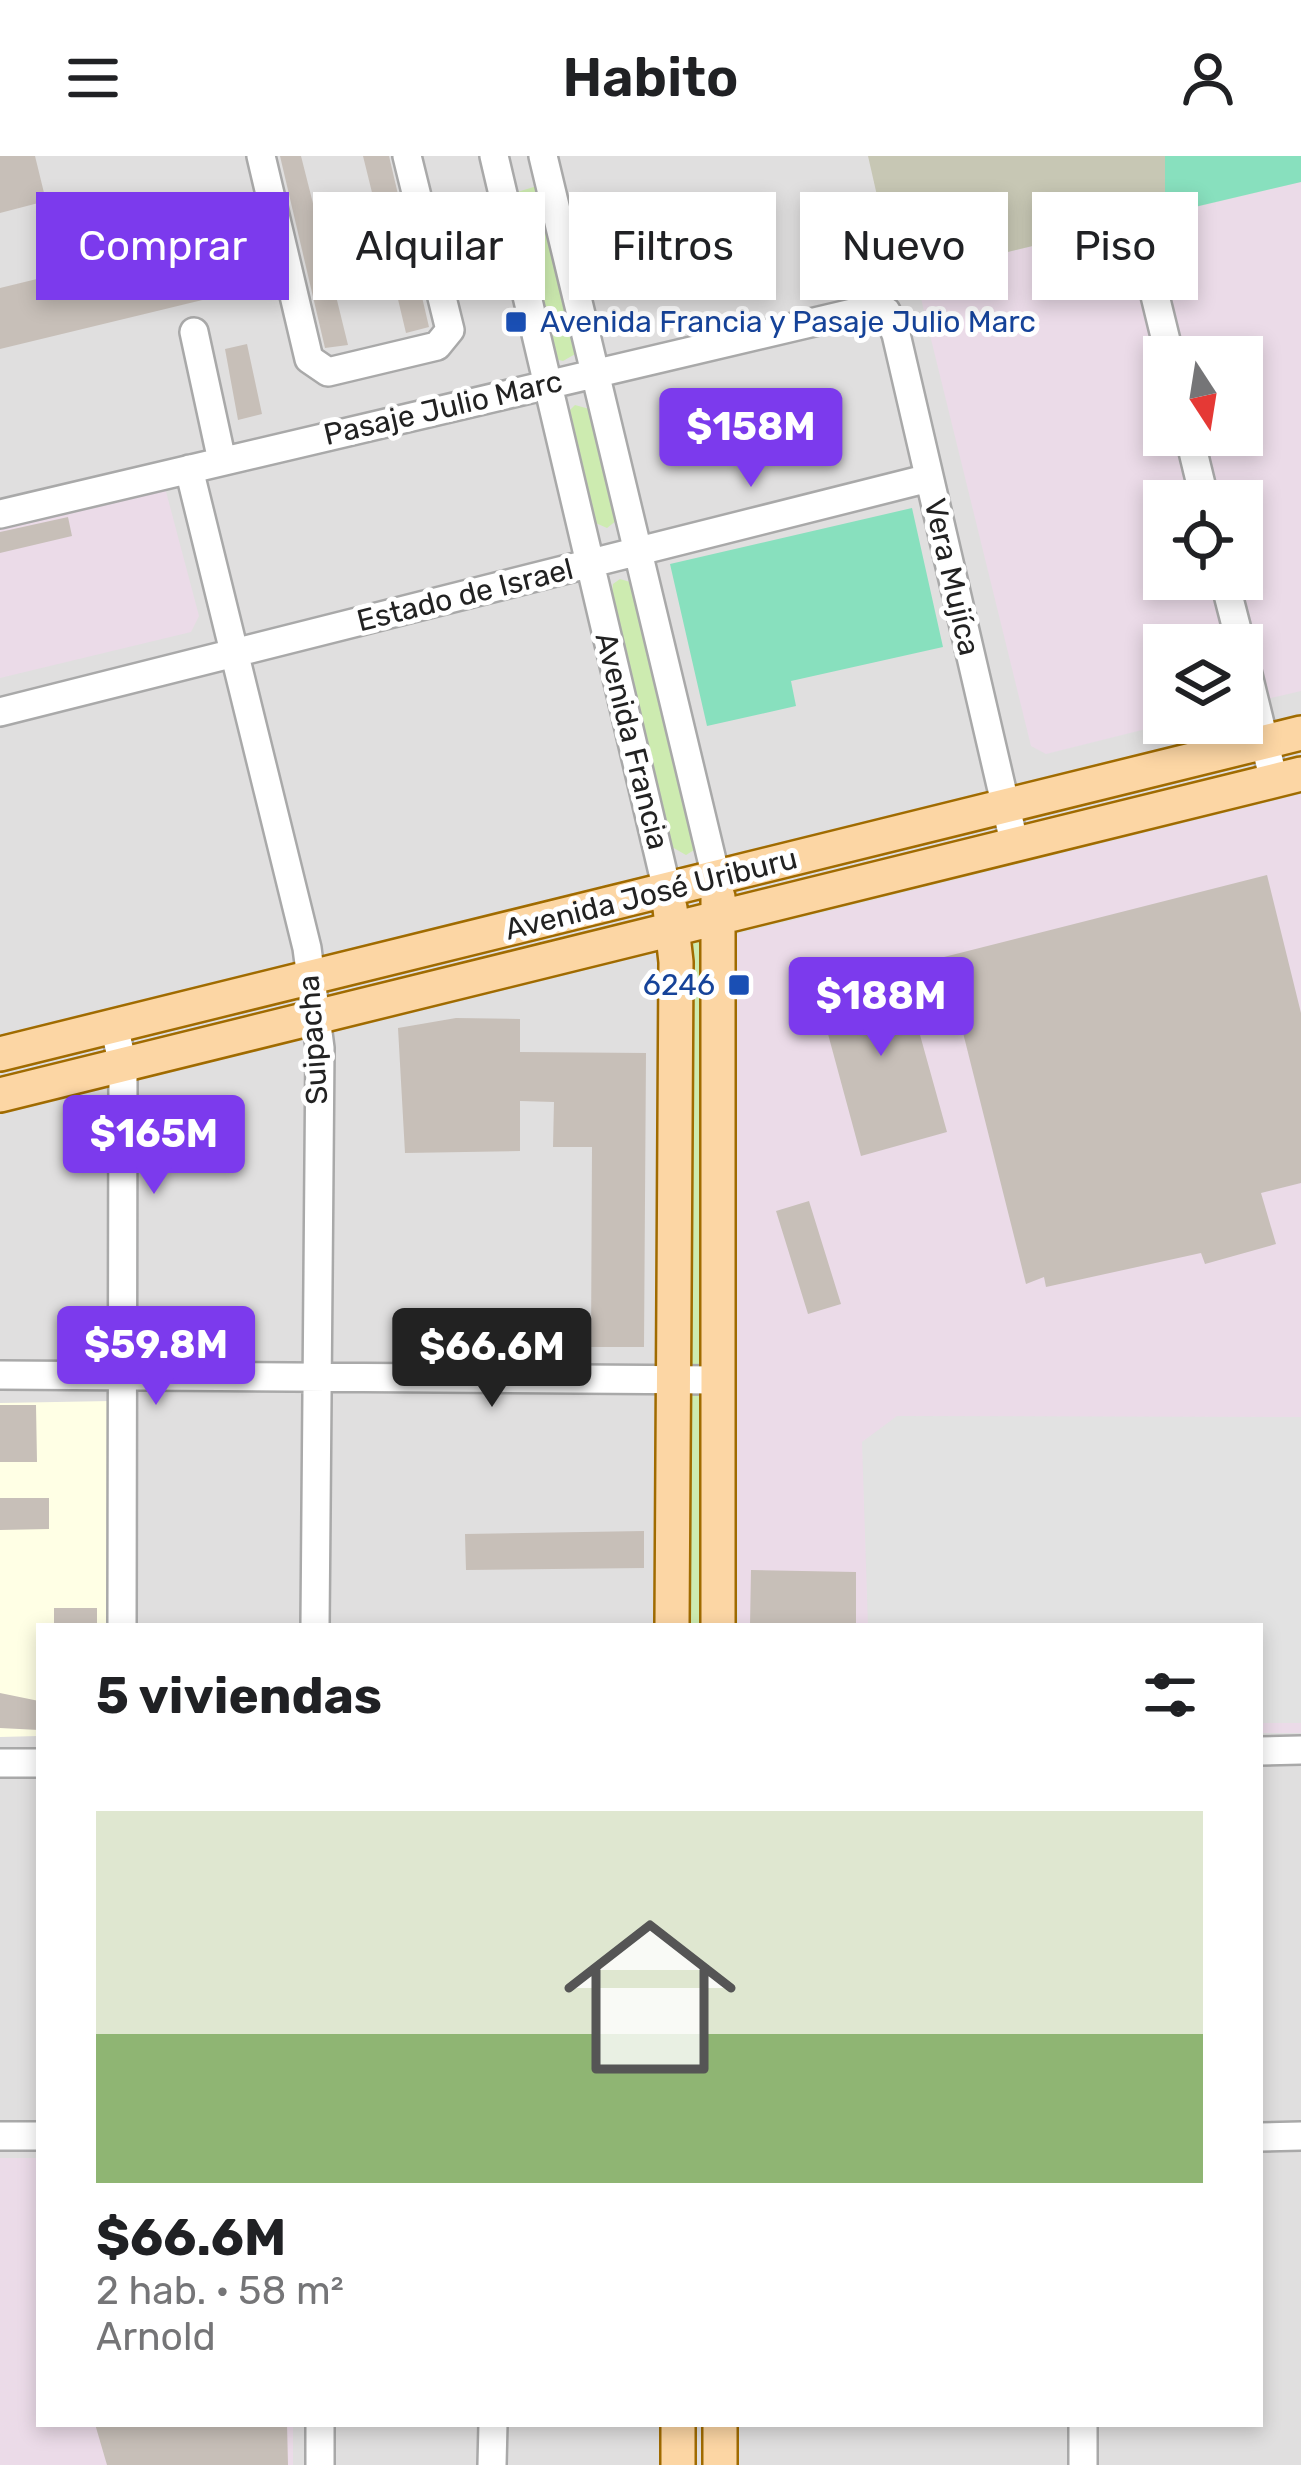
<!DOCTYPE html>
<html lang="es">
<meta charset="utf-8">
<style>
body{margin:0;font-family:Rubik,sans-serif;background:#f2f2f2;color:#202124;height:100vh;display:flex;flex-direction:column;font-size:45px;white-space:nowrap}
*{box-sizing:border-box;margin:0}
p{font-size:39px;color:#757577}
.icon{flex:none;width:66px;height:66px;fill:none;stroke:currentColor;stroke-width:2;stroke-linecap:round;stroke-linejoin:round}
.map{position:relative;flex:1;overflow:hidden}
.panel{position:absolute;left:36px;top:1467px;width:1227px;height:804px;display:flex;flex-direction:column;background:#fff;border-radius:0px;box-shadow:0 6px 18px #0003}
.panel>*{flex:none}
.hud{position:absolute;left:36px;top:36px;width:1230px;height:108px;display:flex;gap:24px}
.needle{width:78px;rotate:168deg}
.tools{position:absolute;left:1143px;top:180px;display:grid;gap:24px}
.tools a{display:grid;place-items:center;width:120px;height:120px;border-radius:0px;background:#fff;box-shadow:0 6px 18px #0003;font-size:60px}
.price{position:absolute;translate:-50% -102px;padding:0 27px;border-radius:12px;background:#7c3aed;color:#fff;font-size:39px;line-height:78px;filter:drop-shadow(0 3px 6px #0008)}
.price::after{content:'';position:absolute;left:50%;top:72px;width:36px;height:27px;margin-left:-18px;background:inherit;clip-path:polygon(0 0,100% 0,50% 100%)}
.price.active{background:#222;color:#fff}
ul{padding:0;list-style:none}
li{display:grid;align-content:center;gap:24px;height:636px;padding:0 60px}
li+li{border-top:3px solid #e0e0e0}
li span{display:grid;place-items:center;height:372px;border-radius:0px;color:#555}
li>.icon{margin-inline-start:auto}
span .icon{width:216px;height:216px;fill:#fffc;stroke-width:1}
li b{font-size:51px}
h2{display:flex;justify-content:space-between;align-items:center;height:144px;padding:0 60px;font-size:51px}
.tag{padding:0 42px;border-radius:0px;background:#fff;box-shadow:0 6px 18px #0003;font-size:42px;line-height:108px}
.tag.active{background:#7c3aed;color:#fff}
header{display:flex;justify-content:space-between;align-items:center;height:156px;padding:0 60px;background:#fff;font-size:54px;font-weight:600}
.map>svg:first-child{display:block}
.residential{fill:#e0dfdf;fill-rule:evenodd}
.industrial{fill:#ebdbe8;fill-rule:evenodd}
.education{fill:#ffffe5}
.construction{fill:#c7c7b4}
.grass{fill:#cdebb0}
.pitch{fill:#88e0be}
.parking{fill:#e2e2e2}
.building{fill:#c7bfb8}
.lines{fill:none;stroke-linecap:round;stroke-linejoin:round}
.minor-casing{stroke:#a9a9a9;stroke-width:32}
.major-casing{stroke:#a06b00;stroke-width:38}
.minor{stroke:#fff;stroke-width:27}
.major{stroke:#fcd6a4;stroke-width:33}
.transit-dot{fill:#1a4fb4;stroke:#fff;stroke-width:4.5}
.labels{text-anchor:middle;stroke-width:10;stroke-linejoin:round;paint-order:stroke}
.transit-label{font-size:30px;fill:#164399;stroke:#fff;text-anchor:start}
.street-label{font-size:30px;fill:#222;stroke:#fff}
</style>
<header><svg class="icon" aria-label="menu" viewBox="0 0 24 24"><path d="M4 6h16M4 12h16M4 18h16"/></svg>Habito<svg class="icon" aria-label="person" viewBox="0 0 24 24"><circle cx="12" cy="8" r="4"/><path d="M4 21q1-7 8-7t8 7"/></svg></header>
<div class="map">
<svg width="1301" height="2309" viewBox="0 0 1301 2309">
<rect width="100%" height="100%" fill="#f2efe9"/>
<path class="residential" d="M0 0H1301V2309H0ZM1164 201H1242V279H1164ZM1164 345H1242V423H1164ZM1164 489H1242V567H1164ZM39 1470H1260V2268H39Z"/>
<path class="industrial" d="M1301 26V535L1242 549V489H1164V567H1170L1046 598 1031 590 915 118ZM1164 201H1242V279H1164ZM1164 345H1242V423H1164Z
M164 328 199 460 191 476 0 522V368Z
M1301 638V1577H1260V1470H738L725 781Z
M0 2002H39V2268H293V2309H0Z"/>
<path class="education" d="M112 1245 116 1470H39V1580L0 1581V1247Z"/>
<path class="construction" d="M868 0H1165V58L896 123Z"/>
<path class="grass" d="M537 30 577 197 563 205 555 203 514 37Z
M575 249 593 254 621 361 607 372 591 365 567 257Z
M620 423 637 428 699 691 686 699 672 691 611 446 613 428Z
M719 763 718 1470H672L673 774Z"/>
<path class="pitch" d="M1165 0H1301V26L1165 58Z
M912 352 943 491 791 525 796 550 707 570 670 408Z"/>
<path class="parking" d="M897 1260 1301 1261V1567H1260V1470H868L862 1286Z"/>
<path class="building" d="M0 0H35L46 45 0 57Z
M280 0H301L322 83 380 69 363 0H389L429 171 406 177 392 118 334 132 348 189 325 192Z
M238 74 252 132 0 193V132Z
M247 188 262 258 238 264 225 193Z
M68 361 72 380 0 397V376Z
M1267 719 1301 857V1027L1261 1037 1276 1088 1205 1108 1201 1097 1046 1131 1044 1121 1026 1128 944 801Z
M900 807 947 976 861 1000 815 830Z
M456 862 520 863V896L646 897 644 1191H591L592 991H553L554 946 520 945V995L405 997 398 872Z
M809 1045 841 1148 808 1158 776 1055Z
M0 1249H36L37 1306H0Z
M0 1342H49V1373L0 1374Z
M644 1375V1412L466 1414 465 1378Z
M751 1414 856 1416V1470H750Z
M54 1452H97V1470H54Z
M0 1537 39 1545V1574L0 1572Z
M95 2268H287L288 2309H107Z"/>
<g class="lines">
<defs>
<path id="minor" d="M261 0 309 203 328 216 437 190 450 174 407 0
M494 0 667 734
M543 0 716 721
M1147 107 1170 201
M194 176 222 305
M1189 279 1205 345
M189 313 307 792 320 892 315 1470
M0 358 878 151 886 155 896 178 1015 690
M1224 423 1241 489
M1242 494 1274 625
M0 556 929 322
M114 870 123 909 122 1470
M0 1219 718 1224
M1260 1595 1301 1594
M0 1607H39
M0 1980H39
M1260 1981 1301 1980
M320 2268V2309
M1083 2268V2309
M492 2309 493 2268"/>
<path id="major" d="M718 741V1470
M670 752 676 806 672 1470
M0 898 1301 577
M0 939 1301 618
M678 2268V2309
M720 2268V2309"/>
</defs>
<use href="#minor" class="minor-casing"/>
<use href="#major" class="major-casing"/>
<use href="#minor" class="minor"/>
<use href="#major" class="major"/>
</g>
<g class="transit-dot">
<rect x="504" y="154" width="24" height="24" rx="6"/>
<rect x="727" y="817" width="24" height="24" rx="6"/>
</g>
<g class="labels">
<g class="transit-label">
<text x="540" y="176">Avenida Francia y Pasaje Julio Marc</text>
<text x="715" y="839" text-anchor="end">6246</text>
</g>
<g class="street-label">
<text transform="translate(443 252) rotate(-13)" y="10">Pasaje Julio Marc</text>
<text transform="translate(952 421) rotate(77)" y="10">Vera Mujíca</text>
<text transform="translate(465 439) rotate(-14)" y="10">Estado de Israel</text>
<text transform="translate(632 585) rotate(76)" y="10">Avenida Francia</text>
<text transform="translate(651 738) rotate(-14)" y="10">Avenida José Uriburu</text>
<text transform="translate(313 884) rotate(-94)" y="10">Suipacha</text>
</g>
</g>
</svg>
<div class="tools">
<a><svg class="needle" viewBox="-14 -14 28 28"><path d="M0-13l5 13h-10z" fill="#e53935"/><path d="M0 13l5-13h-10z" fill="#757577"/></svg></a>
<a><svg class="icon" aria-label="locate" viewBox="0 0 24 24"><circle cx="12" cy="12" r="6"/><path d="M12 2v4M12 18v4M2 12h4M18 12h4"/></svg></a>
<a><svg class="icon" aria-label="layers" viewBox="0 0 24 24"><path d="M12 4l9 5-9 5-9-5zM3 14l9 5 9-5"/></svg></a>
</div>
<b class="price" style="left:751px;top:334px">$158M</b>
<b class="price" style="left:881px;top:903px">$188M</b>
<b class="price" style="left:154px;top:1041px">$165M</b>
<b class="price" style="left:156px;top:1252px">$59.8M</b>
<b class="price active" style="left:492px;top:1254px">$66.6M</b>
<div class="hud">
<a class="tag active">Comprar</a>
<a class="tag">Alquilar</a>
<a class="tag">Filtros</a>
<a class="tag">Nuevo</a>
<a class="tag">Piso</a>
</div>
<section class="panel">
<h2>5 viviendas<svg class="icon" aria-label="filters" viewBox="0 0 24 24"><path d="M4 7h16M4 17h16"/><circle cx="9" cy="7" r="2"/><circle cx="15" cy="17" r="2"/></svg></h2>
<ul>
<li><span style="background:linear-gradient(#dfe7d0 60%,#8fb573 0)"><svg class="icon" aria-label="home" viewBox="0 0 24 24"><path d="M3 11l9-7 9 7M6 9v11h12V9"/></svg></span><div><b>$66.6M</b><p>2 hab. · 58 m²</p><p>Arnold</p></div></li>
</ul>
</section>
</div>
